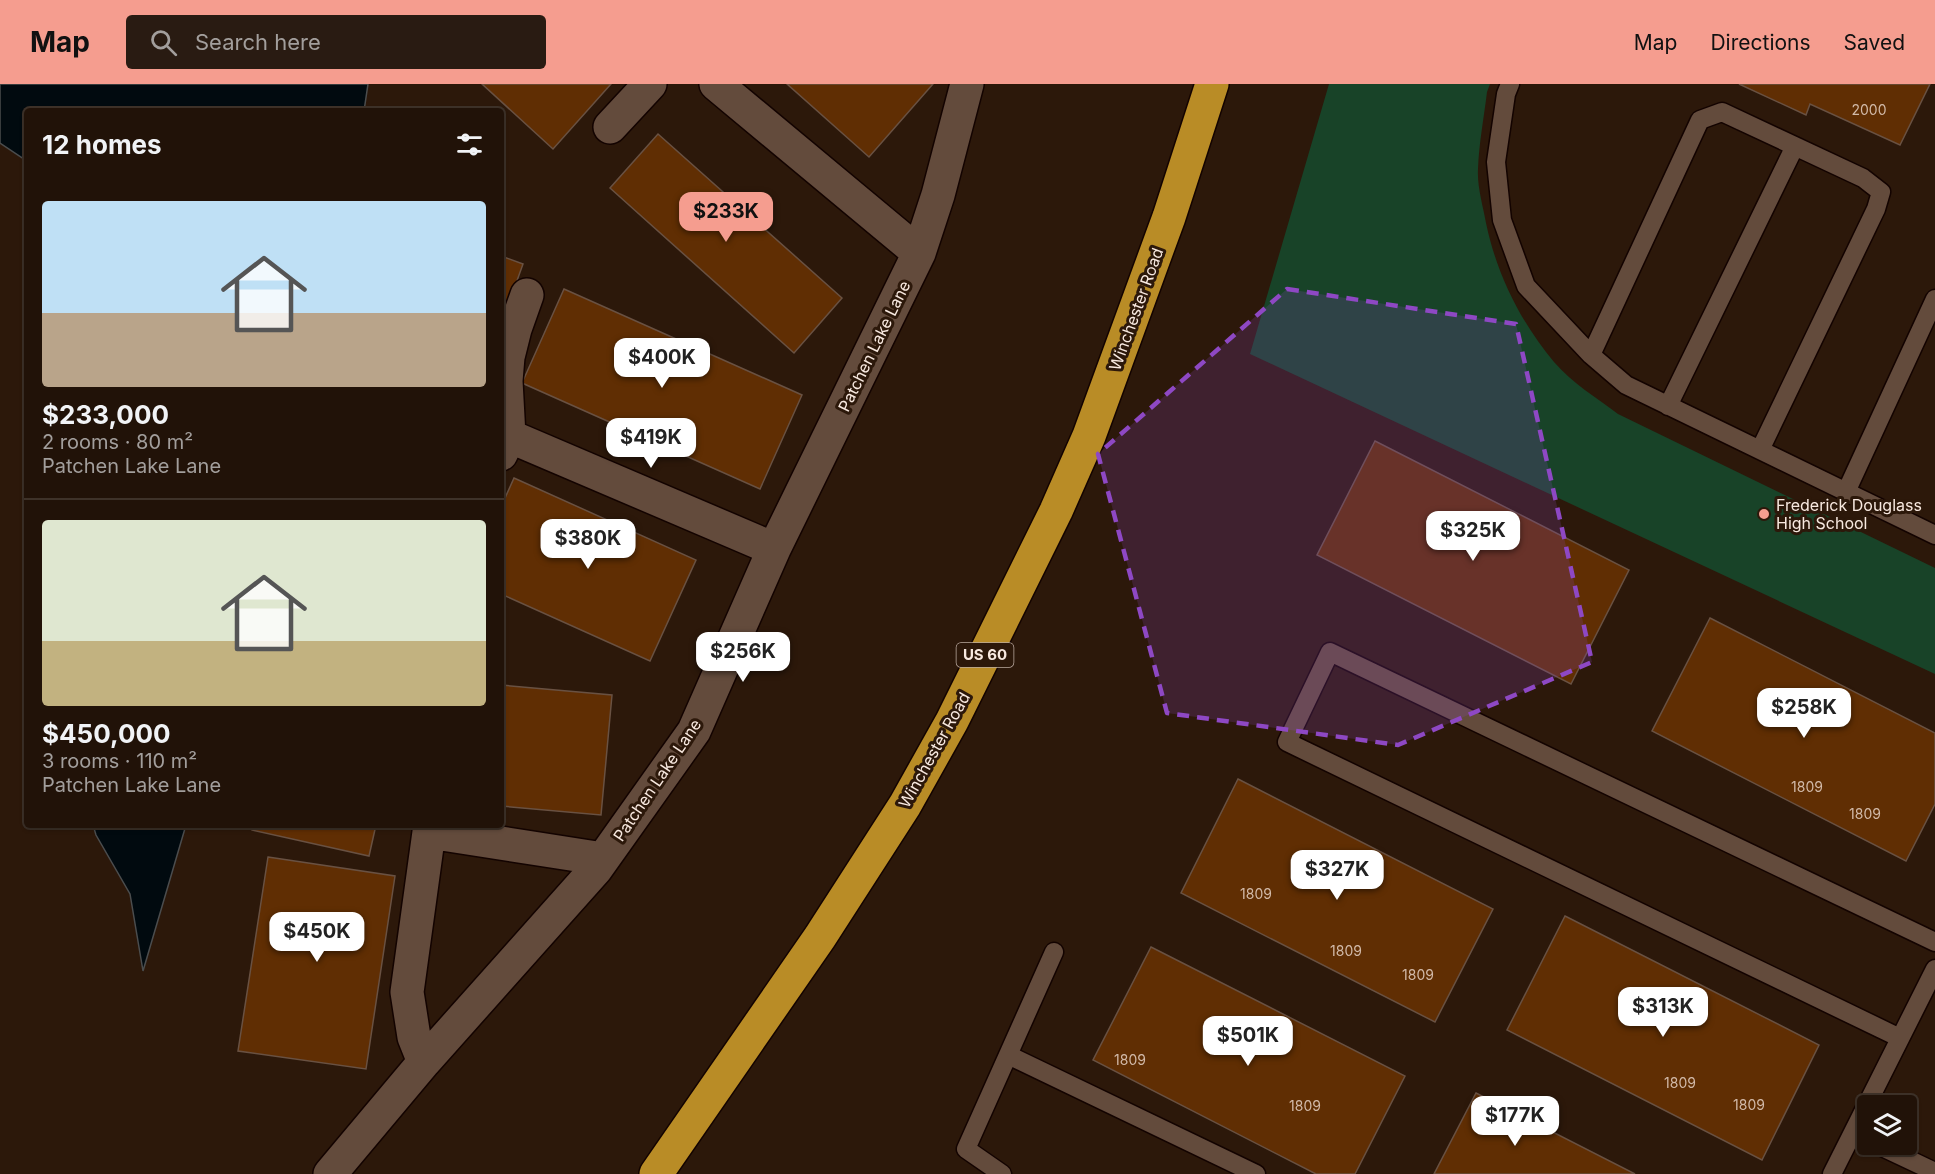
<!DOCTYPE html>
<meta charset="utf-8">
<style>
body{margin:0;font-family:Inter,sans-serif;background:#291b12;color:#f1f3f6;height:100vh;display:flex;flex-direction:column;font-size:22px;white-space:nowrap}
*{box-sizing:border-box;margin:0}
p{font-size:20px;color:#a29e9c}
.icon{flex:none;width:33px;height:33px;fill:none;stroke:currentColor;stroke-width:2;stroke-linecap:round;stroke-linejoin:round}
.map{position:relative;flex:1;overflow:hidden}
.drawer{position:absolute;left:24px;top:24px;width:480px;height:720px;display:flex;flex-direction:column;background:#211208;border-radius:6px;box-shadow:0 2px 4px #0004,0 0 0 2px #3e3229}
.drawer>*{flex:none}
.fabs{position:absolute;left:1857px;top:1011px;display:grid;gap:12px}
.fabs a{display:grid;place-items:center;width:60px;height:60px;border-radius:6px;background:#211208;box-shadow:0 2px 4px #0004,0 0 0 2px #3e3229;font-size:30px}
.price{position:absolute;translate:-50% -51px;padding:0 14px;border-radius:12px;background:#fff;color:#222;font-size:20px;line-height:39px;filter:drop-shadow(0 2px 3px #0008)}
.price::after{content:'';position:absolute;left:50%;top:36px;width:18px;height:14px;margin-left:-9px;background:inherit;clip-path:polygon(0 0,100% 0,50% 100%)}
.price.on{background:#f59d8f;color:#111}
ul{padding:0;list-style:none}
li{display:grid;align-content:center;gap:12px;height:318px;padding:0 18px}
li+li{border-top:2px solid #3e3229}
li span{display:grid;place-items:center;height:186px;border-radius:6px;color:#555}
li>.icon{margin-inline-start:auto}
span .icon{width:108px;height:108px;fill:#fffc;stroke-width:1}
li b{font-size:26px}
h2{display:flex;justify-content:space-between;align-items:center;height:72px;padding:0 18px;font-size:26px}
header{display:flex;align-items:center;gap:36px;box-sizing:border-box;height:84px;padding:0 30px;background:#f59d8f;color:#111}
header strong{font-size:28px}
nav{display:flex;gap:33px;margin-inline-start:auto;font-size:21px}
.search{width:420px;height:54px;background:#291b12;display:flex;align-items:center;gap:15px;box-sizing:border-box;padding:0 21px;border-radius:6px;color:#a29e9c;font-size:22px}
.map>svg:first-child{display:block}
.green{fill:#184328}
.water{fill:#010a0f;stroke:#4b4d4e;stroke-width:1.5}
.building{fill:#602e03;stroke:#695142;stroke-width:1.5}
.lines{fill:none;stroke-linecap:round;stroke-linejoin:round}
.lane-casing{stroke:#130300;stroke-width:21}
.street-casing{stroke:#130300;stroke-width:36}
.highway-casing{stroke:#130300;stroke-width:36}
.lane{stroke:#634b3c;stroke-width:18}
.street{stroke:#634b3c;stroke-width:33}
.highway{stroke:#b98c26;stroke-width:33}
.marked{fill:#8e48c4;fill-opacity:0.2;stroke:#8e48c4;stroke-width:4.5;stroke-dasharray:12 8;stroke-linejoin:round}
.poi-dot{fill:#f59d8f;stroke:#2c180a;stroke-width:2}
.labels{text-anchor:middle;stroke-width:6;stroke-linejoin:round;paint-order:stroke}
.number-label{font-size:14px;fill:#d2baa9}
.shield{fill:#2c180a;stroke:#bbaaa0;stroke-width:1.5}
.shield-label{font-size:15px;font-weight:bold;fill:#f8e9e0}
.street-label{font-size:16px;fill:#f8e9e0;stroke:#2c180a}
.poi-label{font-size:16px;fill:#f8e9e0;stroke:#2c180a;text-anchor:start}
</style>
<header>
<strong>Map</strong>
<div class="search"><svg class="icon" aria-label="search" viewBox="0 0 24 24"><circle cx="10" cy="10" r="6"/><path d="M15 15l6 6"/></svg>Search here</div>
<nav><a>Map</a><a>Directions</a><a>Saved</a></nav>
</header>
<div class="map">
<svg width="1935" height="1090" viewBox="0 0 1935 1090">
<rect width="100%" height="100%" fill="#2c180a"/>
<path class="green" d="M1329 0H1490L1487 8C1484 33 1479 59 1478 85 1477 103 1483 122 1486 139 1497 191 1520 237 1554 278 1572 299 1597 314 1618 330L1935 484V590L1250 270Z"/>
<path class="water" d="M0 0H368L364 27H27V77L0 59Z
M93 741H186L143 887 130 810 96 751Z"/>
<path class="building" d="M482 0H611L553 65Z
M787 0H933L869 73Z
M1739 0H1930L1900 61 1810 20 1806 31Z
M658 50 842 214 794 269 610 104Z
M501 172 523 180 501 241Z
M564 205 802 311 760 405 522 299Z
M1375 357 1629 486 1571 600 1317 471Z
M514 394 696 476 650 577 501 510V423Z
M1710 534 1935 649V720L1906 777 1652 647Z
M501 601 612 611 601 731 501 722Z
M1238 695 1493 825 1435 938 1181 809Z
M253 741H376L369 772 252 746Z
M268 773 395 792 366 985 238 967Z
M1565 832 1819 961 1762 1076 1507 946Z
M1151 863 1405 992 1355 1090H1316L1093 976Z
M1476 1009 1635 1090H1434Z"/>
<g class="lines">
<defs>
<path id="lane" d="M1510 0 1506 10 1496 78 1502 136 1526 202 1591 271 1626 301 1935 451
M1591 271 1700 36 1722 28 1863 94 1881 108 1876 125 1760 366
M1668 322 1795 62
M1846 408 1935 215
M1900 954 1287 658 1330 568 1935 858
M1008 971 1256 1090
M1876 1060 1935 1088
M1002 1090 966 1065 1054 868
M1832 1090 1935 885"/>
<path id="street" d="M716 0 919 169
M610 43 650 0
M509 352 774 465
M501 370 509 352 506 297 508 273 515 245 527 211
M424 978 414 953 407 908 429 748 603 775
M330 1090 424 978 596 785 694 647 774 465 919 169 938 111 967 0"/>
<path id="highway" d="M656 1090 820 853 905 721 952 637 1056 427 1089 352 1169 133 1212 0"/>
</defs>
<use href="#lane" class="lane-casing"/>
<use href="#street" class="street-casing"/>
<use href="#highway" class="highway-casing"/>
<use href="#lane" class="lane"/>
<use href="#street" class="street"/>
<use href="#highway" class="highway"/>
</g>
<path class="marked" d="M1287 205 1516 240 1592 578 1398 661 1167 629 1098 370Z"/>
<circle class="poi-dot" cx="1764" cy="430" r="6"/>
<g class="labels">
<g class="number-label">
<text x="1869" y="31">2000</text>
<text x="1807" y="708">1809</text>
<text x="1865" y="735">1809</text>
<text x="1256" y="815">1809</text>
<text x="1346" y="872">1809</text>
<text x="1418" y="896">1809</text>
<text x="1130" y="981">1809</text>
<text x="1680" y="1004">1809</text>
<text x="1749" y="1026">1809</text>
<text x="1305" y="1027">1809</text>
</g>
<rect class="shield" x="956.5" y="559" width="57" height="24" rx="4.5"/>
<g class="shield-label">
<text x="985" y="576">US 60</text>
</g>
<g class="street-label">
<text transform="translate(1136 225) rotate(-70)" y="6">Winchester Road</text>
<text transform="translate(874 262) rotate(-64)" y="6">Patchen Lake Lane</text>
<text transform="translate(934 666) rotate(-61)" y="6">Winchester Road</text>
<text transform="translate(657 696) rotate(-56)" y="6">Patchen Lake Lane</text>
</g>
<g class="poi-label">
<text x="1776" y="427">Frederick Douglass<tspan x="1776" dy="18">High School</tspan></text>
</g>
</g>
</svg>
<div class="fabs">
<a><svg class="icon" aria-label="layers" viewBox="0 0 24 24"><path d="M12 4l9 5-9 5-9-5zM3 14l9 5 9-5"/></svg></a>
</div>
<b class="price on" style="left:726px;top:159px">$233K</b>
<b class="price" style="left:662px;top:305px">$400K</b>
<b class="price" style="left:651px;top:385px">$419K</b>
<b class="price" style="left:1473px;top:478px">$325K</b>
<b class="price" style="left:588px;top:486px">$380K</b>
<b class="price" style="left:743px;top:599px">$256K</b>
<b class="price" style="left:1804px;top:655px">$258K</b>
<b class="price" style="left:1337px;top:817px">$327K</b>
<b class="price" style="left:317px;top:879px">$450K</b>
<b class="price" style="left:1663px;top:954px">$313K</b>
<b class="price" style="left:1248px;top:983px">$501K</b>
<b class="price" style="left:1515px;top:1063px">$177K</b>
<section class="drawer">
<h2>12 homes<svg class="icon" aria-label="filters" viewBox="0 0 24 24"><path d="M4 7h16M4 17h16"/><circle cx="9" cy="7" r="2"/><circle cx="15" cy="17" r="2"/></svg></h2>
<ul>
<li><span style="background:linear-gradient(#bfe0f5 60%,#b9a48a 0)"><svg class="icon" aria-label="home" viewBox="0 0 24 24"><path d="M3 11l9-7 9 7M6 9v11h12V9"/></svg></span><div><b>$233,000</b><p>2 rooms · 80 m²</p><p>Patchen Lake Lane</p></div></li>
<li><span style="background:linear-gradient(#dfe7d0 65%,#c2b280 0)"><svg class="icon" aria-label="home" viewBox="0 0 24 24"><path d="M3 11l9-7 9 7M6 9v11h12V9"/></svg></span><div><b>$450,000</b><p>3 rooms · 110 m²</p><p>Patchen Lake Lane</p></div></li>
</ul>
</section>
</div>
